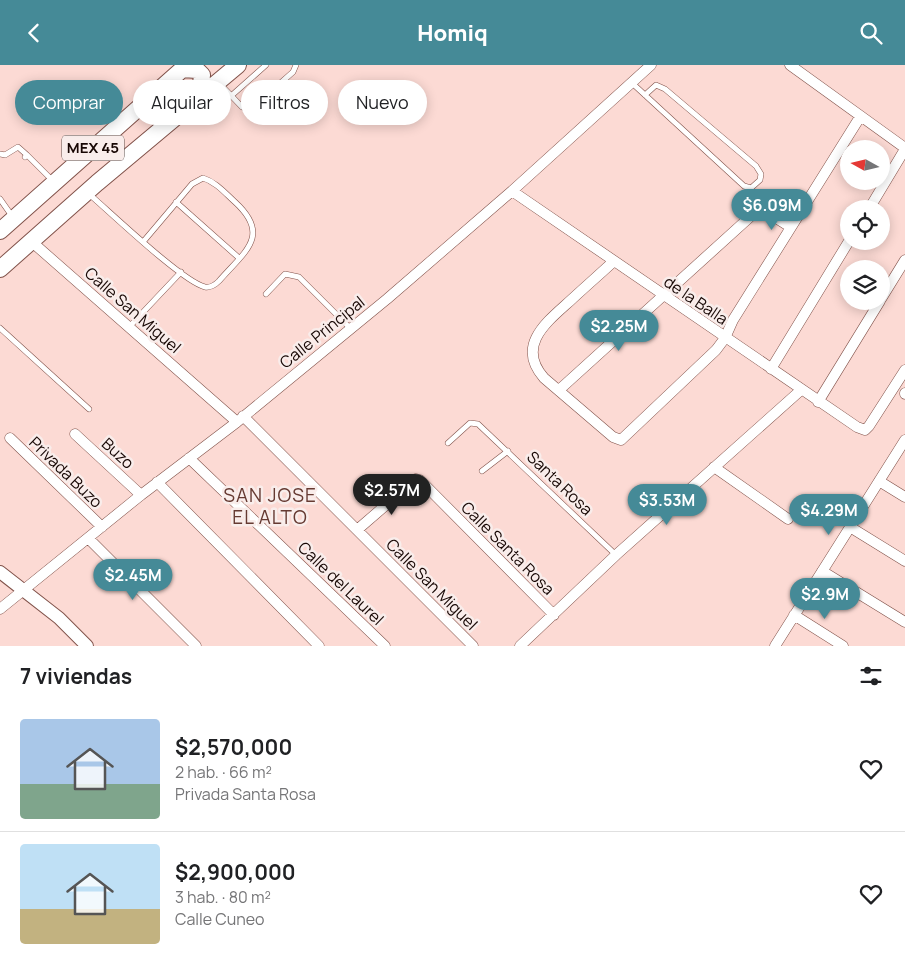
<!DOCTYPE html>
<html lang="es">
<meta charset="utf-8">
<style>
body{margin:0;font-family:Manrope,sans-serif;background:#f6f6f6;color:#202124;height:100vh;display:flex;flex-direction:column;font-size:19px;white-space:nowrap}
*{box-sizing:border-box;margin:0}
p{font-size:16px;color:#757577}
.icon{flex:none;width:28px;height:28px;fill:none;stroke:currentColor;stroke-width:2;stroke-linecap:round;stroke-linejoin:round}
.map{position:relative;height:581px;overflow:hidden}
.panel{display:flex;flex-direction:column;background:#fff;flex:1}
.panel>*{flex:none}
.guide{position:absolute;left:15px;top:15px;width:500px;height:45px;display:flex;gap:10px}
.needle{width:32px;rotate:278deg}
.buttons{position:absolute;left:840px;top:75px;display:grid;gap:10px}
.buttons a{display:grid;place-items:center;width:50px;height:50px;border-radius:50%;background:#fff;box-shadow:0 2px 12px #0003;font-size:25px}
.price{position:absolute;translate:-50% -42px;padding:0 11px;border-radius:18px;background:#458a97;color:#fff;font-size:16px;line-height:32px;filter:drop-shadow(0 1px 2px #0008)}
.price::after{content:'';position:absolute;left:50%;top:30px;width:15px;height:11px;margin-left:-8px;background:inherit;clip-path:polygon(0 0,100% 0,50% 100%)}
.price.on{background:#222;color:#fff}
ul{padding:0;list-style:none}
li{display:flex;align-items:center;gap:15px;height:125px;padding:0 20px}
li+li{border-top:1px solid #e0e0e0}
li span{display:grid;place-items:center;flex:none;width:140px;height:100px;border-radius:5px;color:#555}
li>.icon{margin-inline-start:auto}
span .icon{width:60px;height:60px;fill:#fffc;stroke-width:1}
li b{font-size:21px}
h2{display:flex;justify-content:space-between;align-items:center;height:60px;padding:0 20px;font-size:21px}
.tag{padding:0 18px;border-radius:22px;background:#fff;box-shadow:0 2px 12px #0003;font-size:18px;line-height:45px}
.tag.on{background:#458a97;color:#fff}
header{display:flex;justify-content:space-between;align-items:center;height:65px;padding:0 20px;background:#458a97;color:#fff;font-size:22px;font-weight:800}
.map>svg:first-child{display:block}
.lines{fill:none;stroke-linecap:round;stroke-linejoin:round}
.service-casing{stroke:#81524a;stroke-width:6}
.minor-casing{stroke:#81524a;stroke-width:11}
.tertiary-casing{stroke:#81524a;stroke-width:14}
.trunk-casing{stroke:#81524a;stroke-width:18}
.service{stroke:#fff;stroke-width:5}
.minor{stroke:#fff;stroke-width:10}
.tertiary{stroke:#fff;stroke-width:12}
.trunk{stroke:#fff;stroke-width:16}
.labels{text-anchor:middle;stroke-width:5;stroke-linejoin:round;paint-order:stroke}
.shield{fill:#f9edeb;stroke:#5b4c49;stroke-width:1}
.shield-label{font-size:15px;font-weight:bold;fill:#170704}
.street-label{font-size:16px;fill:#170704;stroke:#f9edeb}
.quarter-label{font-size:19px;letter-spacing:1px;fill:#663a32;stroke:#f9edeb}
</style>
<header><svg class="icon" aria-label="back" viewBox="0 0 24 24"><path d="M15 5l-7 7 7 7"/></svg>Homiq<svg class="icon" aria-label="search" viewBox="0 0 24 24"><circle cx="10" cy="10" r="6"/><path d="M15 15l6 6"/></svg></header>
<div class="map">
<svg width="905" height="581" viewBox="0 0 905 581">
<rect width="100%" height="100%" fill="#fcdad4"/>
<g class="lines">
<defs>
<path id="service" d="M632 18 645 30 744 121 751 123 760 115 761 109 756 101 665 24 656 20 645 30
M220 19 242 42 251 44 293 7 296 0
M231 31 266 0
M0 89 5 90 18 82 27 90
M25 92 27 90 53 116
M89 129C110 147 183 217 205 222 211 223 215 220 219 216 244 187 272 171 235 137 225 128 216 117 203 113L192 119 143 177
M0 134 12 151
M176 137 239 193
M266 229 285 209 299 212 350 263
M130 261 181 207
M0 263 89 344
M448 378 470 358 478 359 616 490
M482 406 508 386"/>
<path id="minor" d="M790 0 905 83
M512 126 857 362 865 365 869 361 905 305
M869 144 905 84
M32 177 237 357
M614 196C600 209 585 222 571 235 548 256 515 280 544 313L613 372 621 375 716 285 725 273 733 255 860 52
M881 234 905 195
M771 304 849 176
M559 325 751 151C765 142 779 156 791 162
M905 328V329
M818 337 880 236
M243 351 473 581
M75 369 141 430
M10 373 102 462
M189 393 385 581
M714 402 788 454
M879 416 905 432
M157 417 319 581
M850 462 905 496
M357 465 416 414 420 415 554 550
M88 473 196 581
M822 506 905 557
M0 544 141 430 237 357 387 234 512 126 651 0
M794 550 843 581
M520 581 616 490 801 325
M775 581 905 375"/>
<path id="tertiary" d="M0 507 59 553 87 581"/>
<path id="trunk" d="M182 4 197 5 202 10 201 19 192 37
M0 166 187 0
M0 204 97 118 238 0"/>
</defs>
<use href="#service" class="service-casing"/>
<use href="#minor" class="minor-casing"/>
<use href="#tertiary" class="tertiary-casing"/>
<use href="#trunk" class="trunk-casing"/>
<use href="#service" class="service"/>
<use href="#minor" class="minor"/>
<use href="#tertiary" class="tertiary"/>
<use href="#trunk" class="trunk"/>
</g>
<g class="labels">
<rect class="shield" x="62" y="70.5" width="62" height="25" rx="4"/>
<g class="shield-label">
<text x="93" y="88">MEX 45</text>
</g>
<g class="street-label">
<text transform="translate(696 235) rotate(34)" y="6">de la Balla</text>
<text transform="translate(133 245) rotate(41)" y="6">Calle San Miguel</text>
<text transform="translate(322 267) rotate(-39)" y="6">Calle Principal</text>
<text transform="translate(118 388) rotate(42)" y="6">Buzo</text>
<text transform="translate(66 407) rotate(44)" y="6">Privada Buzo</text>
<text transform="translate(560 418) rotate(44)" y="6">Santa Rosa</text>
<text transform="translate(508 483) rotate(45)" y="6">Calle Santa Rosa</text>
<text transform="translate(341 518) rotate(44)" y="6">Calle del Laurel</text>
<text transform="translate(432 519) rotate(45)" y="6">Calle San Miguel</text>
</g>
<g class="quarter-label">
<text x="270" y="437">SAN JOSE<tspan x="270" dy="22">EL ALTO</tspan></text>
</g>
</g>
</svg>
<div class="buttons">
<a><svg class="needle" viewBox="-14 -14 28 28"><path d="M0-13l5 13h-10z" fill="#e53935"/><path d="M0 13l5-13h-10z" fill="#757577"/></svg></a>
<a><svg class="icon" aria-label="locate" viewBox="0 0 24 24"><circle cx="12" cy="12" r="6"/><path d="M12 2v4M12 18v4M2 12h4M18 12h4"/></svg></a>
<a><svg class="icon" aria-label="layers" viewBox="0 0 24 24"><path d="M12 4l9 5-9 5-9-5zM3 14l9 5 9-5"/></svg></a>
</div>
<b class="price" style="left:772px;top:166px">$6.09M</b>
<b class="price" style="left:619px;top:287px">$2.25M</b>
<b class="price on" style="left:392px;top:451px">$2.57M</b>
<b class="price" style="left:667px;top:461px">$3.53M</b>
<b class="price" style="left:829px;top:471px">$4.29M</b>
<b class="price" style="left:133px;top:536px">$2.45M</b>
<b class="price" style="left:825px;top:555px">$2.9M</b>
<div class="guide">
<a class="tag on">Comprar</a>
<a class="tag">Alquilar</a>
<a class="tag">Filtros</a>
<a class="tag">Nuevo</a>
</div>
</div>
<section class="panel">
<h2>7 viviendas<svg class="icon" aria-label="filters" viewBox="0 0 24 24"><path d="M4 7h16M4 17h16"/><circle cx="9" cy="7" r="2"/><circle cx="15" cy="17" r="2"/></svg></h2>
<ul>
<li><span style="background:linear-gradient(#a9c7e8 65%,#7fa58c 0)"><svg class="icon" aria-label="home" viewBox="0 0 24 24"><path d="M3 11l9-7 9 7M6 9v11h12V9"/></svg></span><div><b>$2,570,000</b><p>2 hab. · 66 m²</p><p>Privada Santa Rosa</p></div><svg class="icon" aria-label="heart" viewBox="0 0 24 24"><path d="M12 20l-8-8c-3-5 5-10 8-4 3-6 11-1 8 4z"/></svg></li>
<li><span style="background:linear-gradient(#bfe0f5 65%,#c2b280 0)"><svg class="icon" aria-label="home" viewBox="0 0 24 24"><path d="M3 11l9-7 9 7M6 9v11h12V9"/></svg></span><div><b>$2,900,000</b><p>3 hab. · 80 m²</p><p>Calle Cuneo</p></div><svg class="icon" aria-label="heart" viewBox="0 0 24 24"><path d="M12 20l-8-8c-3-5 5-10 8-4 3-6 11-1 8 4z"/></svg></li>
</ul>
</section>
